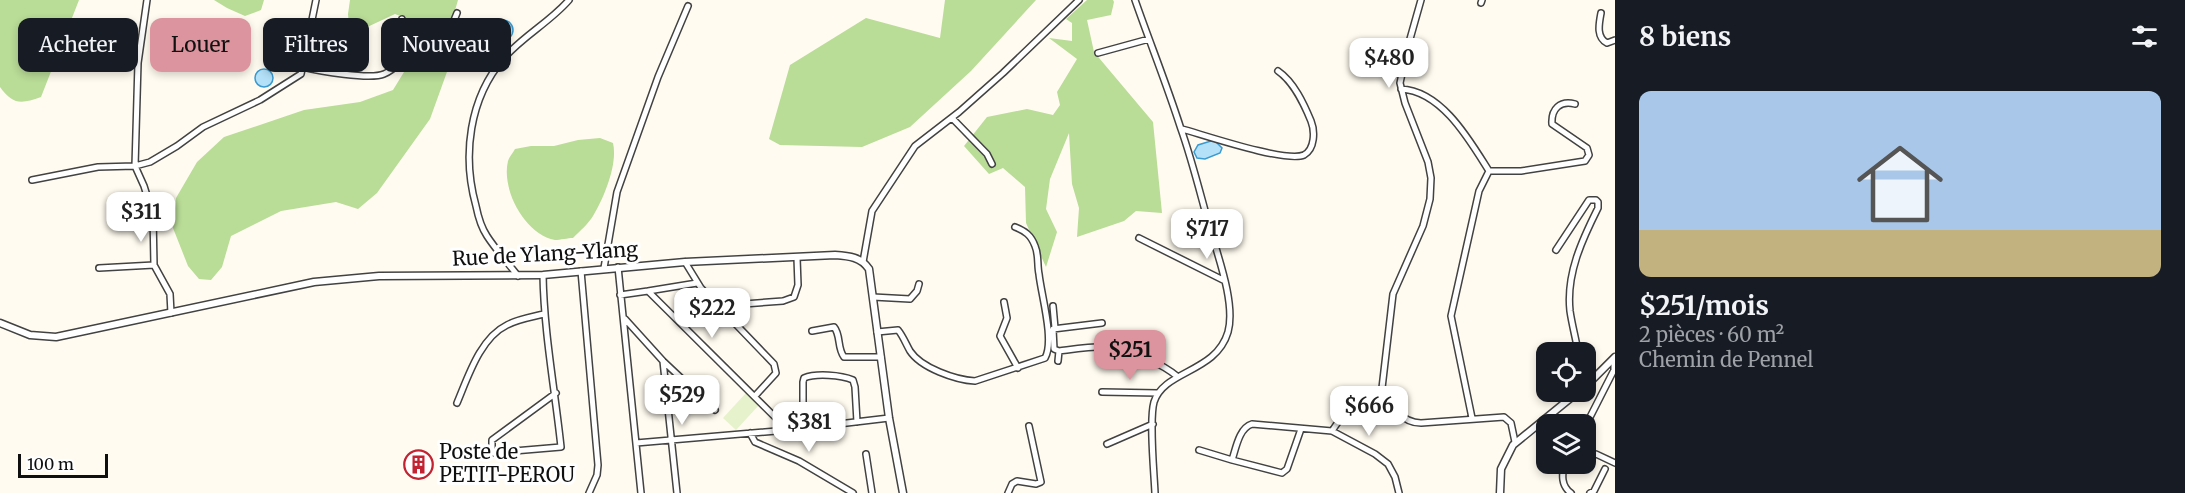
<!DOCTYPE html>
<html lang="fr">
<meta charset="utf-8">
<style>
body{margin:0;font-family:Merriweather,serif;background:#20242c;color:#f1f3f6;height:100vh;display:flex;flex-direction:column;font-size:22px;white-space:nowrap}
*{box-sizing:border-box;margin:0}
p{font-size:20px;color:#9ea1a6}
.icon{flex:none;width:33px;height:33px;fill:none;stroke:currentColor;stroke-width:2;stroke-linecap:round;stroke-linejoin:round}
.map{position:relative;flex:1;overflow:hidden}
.side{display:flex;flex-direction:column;background:#171b24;width:570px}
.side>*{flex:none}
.banner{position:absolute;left:18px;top:18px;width:570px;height:54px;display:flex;gap:12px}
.controls{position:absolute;left:1536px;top:342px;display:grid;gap:12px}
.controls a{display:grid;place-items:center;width:60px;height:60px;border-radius:12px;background:#171b24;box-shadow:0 3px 9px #0003;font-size:30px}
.scale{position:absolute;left:18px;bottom:15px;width:90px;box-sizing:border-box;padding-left:6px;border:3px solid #0f0f0f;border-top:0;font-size:16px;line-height:21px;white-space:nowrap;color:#0f0f0f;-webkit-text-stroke:4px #fff;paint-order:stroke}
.price{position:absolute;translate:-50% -51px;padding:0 14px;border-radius:12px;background:#fff;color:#222;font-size:20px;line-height:39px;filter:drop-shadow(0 2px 3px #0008)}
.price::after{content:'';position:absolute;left:50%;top:36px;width:18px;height:14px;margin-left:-9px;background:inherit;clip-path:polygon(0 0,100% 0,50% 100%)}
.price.active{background:#dc959e;color:#111}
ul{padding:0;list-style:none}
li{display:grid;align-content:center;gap:12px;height:318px;padding:0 24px}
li+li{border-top:2px solid #363941}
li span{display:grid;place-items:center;height:186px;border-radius:12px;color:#555}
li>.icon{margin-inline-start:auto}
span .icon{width:108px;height:108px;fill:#fffc;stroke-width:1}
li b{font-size:26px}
h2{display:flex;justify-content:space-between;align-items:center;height:72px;padding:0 24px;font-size:26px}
.pill{padding:0 21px;border-radius:12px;background:#171b24;box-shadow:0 3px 9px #0003;font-size:21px;line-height:54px}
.pill.active{background:#dc959e;color:#111}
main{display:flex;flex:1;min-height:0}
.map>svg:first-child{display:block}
.forest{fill:#b9dc97}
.pitch{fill:#e6f2cb}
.water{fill:#b4e1f8;stroke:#399bd1;stroke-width:1.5}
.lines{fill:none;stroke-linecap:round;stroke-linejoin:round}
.minor-casing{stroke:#424242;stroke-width:8}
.tertiary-casing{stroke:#424242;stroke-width:9}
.minor{stroke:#fff;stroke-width:5}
.tertiary{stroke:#fff;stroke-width:6}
.labels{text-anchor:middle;stroke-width:6;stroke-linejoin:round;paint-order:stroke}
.street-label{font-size:20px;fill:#0f0f0f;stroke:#fff}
.poi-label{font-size:20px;fill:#0f0f0f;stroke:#fff;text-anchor:start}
</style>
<main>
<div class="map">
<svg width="1615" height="493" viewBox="0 0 1615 493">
<rect width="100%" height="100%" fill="#fffbf0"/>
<path class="forest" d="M0 0H79L41 97C21 104 13 105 0 87Z
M214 0H264L261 10 245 16 227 8Z
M350 0H458L448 35 452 58 430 119 377 193 358 209 336 202 281 211 231 236 222 267 211 280 199 279 188 266 173 228 176 198 197 162 224 137 304 110 360 102 393 90 404 72 411 54 412 30 408 19 395 14 363 29 349 27 348 14Z
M945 0H1036L971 71 910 127 862 147 780 145 769 139 790 65 866 18 940 38Z
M1087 0H1113L1114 2 1111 15 1087 20 1094 52 1153 122 1162 213 1136 211 1124 221 1077 237 1079 208 1072 184 1069 133 1050 179 1046 209 1057 232 1046 267 1026 223 1025 187 1003 168 989 174 964 146 987 117 1027 109 1053 115 1060 105 1057 92 1077 59 1049 38 1072 41V23L1066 19Z
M600 138 613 143C618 164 604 198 593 216 588 224 580 231 573 238 568 238 560 240 555 240 525 234 501 190 508 161 509 157 513 153 515 149L531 146H554L578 140Z"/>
<path class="pitch" d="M746 393 759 405 736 430 723 418Z"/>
<path class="water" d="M493 30a10 10 0 1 1 20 0a10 10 0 1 1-20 0Z
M255 78a9 9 0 1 1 18 0a9 9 0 1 1-18 0Z
M1214 140 1222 148 1220 153 1205 159 1197 158 1194 152 1198 145Z"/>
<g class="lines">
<defs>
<path id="minor" d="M147 0 138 63 135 166 144 186 153 215 154 265 170 294 171 313
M1135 0C1150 43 1167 85 1181 129 1192 160 1200 193 1209 225 1217 254 1236 303 1228 332 1216 373 1164 370 1154 402 1149 420 1154 471 1155 493
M1421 0 1408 46 1400 83 1405 103 1428 162 1431 178 1430 199 1423 226 1393 294 1382 388C1389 405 1402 423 1421 423L1504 417 1511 423 1515 442
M1481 3 1482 0
M457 13 448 35 450 40 503 59
M1601 13C1599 24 1596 37 1607 43L1615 40
M1098 53 1149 39
M303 67C319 71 370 80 384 74 392 71 400 63 407 57L408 38 402 19
M1401 89C1442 91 1470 141 1489 171
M952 118 987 154 992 164
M1182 129C1204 135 1286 163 1304 155 1315 149 1315 131 1311 121 1304 104 1294 82 1278 71
M1489 171H1521L1585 161 1589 155 1587 148 1552 124C1551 109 1560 100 1575 104
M32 180 98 167 135 166 150 162 177 146 203 127 260 100 301 74 316 0
M1139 238 1225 281
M1556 250 1589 200H1596L1598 202V208C1582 240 1566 274 1570 311 1572 325 1576 339 1578 352
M685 262 701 288 774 364 776 373 755 396
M863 262 872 211 915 146 959 112 1003 73 1079 0
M618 267 641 493
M99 268 154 265
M604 268 617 192 658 77 688 6
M581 271 598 465 597 475 589 493
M543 275C544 333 555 390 561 447L492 453V440L556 393
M518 276C508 263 496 250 487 236 481 227 478 216 476 206 462 156 469 98 504 58 523 36 550 22 569 0
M648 291 697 283
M620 295 648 291 788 430
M873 297 910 299 917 291 919 284
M1004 302 1007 318 1000 336 1018 368
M717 306 783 301 794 297 798 285 797 258
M1053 306 1055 328
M625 319 663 361 715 410
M1102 323 1053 329 1054 349 1059 351C1075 349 1093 346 1110 347 1129 348 1164 365 1178 377
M812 331 834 327C841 335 837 348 844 357H881
M877 332 898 330C903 336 906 344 910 351 921 368 956 380 975 381L1045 358C1055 341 1041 294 1039 274 1037 265 1039 255 1035 246 1031 235 1025 231 1015 227
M663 361 677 493
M1058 361 1059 351
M1102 392 1158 393
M457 403C468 377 480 338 507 325 518 319 532 317 544 314
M1472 418 1451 316 1479 191 1489 171
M1586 425 1614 370V359
M803 429V382L804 378C816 373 841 375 853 380L855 387 857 422
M1301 429 1287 469 1282 473 1232 460C1236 448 1239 428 1252 424L1332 431 1375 454 1388 464 1395 477 1399 493
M1332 431C1345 410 1362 399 1382 388
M750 433 755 442 799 461 853 493
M636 443 788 430 889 418
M1107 444 1153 424
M1199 450 1232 460
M866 454 872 493
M1586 459 1596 454 1615 463
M1564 464C1562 475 1561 486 1571 493
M1562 472 1577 464
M1008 493 1012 484 1017 481 1036 484 1041 482 1029 426
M1590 493 1594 491 1605 469"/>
<path id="tertiary" d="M0 323 30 335 56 337 314 282 379 276 543 275 685 262 835 255C849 256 861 257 869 269L889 418 903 493
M1586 386 1615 357
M1500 493 1501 469 1513 445 1578 392"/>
</defs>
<use href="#minor" class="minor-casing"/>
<use href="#tertiary" class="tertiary-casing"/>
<use href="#minor" class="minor"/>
<use href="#tertiary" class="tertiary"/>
</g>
<defs>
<symbol id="building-ring" viewBox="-11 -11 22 22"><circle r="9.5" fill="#fff" stroke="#c32232" stroke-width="1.5"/><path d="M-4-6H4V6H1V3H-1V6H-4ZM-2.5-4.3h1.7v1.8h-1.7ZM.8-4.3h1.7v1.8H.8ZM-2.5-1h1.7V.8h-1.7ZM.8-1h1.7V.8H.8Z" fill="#c32232"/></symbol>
</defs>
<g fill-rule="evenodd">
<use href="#building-ring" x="402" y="448" width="33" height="33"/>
</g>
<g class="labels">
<g class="street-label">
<text transform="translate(545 254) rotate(-3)" y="7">Rue de Ylang-Ylang</text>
</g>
<g class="poi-label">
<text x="439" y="459">Poste de<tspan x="439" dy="23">PETIT-PEROU</tspan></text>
</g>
</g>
</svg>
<div class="controls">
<a><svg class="icon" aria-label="locate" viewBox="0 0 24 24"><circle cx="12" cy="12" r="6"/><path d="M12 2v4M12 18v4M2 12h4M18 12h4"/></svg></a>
<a><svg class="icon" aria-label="layers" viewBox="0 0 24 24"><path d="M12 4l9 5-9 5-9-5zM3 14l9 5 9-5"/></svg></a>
</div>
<div class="scale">100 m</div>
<b class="price" style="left:1389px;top:89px">$480</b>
<b class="price" style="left:141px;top:243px">$311</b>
<b class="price" style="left:1207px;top:260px">$717</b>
<b class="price" style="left:712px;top:339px">$222</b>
<b class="price active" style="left:1130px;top:381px">$251</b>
<b class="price" style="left:682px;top:426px">$529</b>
<b class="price" style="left:1369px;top:437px">$666</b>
<b class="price" style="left:809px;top:453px">$381</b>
<div class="banner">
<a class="pill">Acheter</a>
<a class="pill active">Louer</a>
<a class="pill">Filtres</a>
<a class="pill">Nouveau</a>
</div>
</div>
<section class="side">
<h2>8 biens<svg class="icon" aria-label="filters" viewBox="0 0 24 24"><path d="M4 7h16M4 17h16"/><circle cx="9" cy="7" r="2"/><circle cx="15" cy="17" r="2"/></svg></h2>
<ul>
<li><span style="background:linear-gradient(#a9c7e8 75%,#c2b280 0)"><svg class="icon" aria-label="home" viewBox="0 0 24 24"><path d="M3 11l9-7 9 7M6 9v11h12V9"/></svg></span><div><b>$251/mois</b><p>2 pièces · 60 m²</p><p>Chemin de Pennel</p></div></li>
</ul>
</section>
</main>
